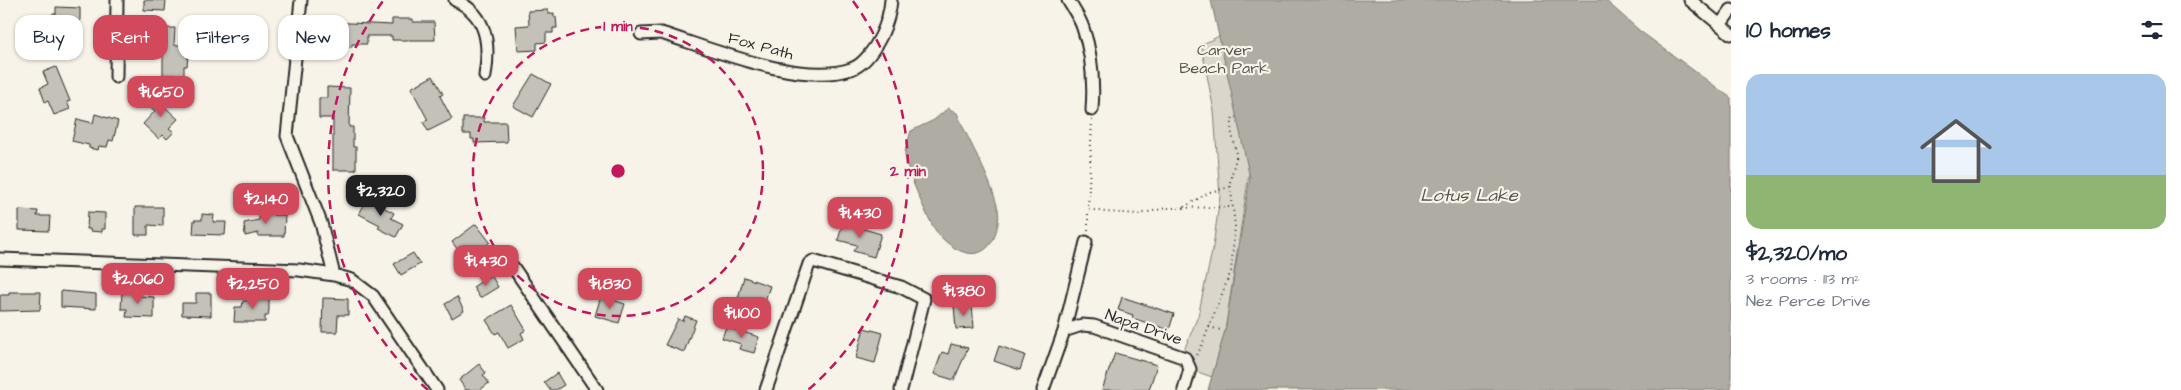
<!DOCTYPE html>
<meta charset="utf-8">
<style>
body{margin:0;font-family:"Architects Daughter",sans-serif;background:#f6f6f7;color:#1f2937;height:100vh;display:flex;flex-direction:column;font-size:19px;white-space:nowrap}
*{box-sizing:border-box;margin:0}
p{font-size:16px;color:#747a83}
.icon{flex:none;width:28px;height:28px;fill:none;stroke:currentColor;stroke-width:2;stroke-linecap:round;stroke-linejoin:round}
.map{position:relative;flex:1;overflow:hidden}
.sheet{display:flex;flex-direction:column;background:#fff;width:450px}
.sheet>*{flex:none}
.top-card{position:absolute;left:15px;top:15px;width:475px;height:45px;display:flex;gap:10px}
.price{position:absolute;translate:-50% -42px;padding:0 11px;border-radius:10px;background:#d1495b;color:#fff;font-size:16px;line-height:32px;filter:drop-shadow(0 1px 2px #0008)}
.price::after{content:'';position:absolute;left:50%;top:30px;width:15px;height:11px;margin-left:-8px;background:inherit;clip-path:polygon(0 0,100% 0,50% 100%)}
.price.on{background:#222;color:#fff}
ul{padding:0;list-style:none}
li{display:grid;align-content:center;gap:10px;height:265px;padding:0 15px}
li+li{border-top:1px solid #e0e1e3}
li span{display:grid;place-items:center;height:155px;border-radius:15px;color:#555}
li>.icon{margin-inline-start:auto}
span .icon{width:90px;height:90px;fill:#fffc;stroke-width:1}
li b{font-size:21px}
h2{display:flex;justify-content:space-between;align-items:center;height:60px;padding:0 15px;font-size:21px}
.tag{padding:0 18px;border-radius:15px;background:#fff;box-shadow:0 1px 4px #0004;font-size:18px;line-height:45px}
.tag.on{background:#d1495b;color:#fff}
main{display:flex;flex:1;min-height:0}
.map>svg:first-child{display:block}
.green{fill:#dad6cc;stroke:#82807c}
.water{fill:#afaca4;stroke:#7a7874}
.building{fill:#c4c1b9;stroke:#2b2b2b}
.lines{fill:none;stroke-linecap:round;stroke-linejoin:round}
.minor-casing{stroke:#2b2b2b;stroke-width:15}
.path{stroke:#2b2b2b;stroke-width:2;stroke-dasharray:1 4;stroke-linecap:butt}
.minor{stroke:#f7f3e8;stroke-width:11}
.ring{fill:none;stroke:#c2185b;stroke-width:2.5;stroke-dasharray:9 6}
.labels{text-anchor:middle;stroke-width:4.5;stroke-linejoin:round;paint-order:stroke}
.street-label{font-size:16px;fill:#2b2b2b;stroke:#f7f3e8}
.park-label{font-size:16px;fill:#575653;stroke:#f7f3e8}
.water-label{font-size:18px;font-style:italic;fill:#53524f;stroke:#f7f3e8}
.centre{fill:#c2185b;stroke:#f7f3e8;stroke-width:2.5}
.ring-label{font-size:15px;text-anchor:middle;font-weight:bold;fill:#c2185b;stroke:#f7f3e8;stroke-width:4.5;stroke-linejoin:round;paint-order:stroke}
</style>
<main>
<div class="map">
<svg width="1731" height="390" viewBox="0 0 1731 390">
<rect width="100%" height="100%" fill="#f7f3e8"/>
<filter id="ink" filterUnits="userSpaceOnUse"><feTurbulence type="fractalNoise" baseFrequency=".02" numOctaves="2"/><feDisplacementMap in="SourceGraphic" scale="10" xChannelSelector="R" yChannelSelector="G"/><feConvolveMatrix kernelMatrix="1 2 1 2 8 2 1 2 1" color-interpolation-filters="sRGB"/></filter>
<g filter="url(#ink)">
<path class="green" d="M1229 31 1251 161 1225 331 1212 377 1178 365 1198 316 1213 247 1220 196 1214 111 1201 45Z"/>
<path class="water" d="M1211 0H1605L1640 31 1731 98V390H1208L1225 331 1250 178Z
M948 108 957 113C970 145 990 175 998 209 1000 218 997 230 994 238 980 267 950 250 936 231 928 220 904 165 905 153 906 146 909 138 911 131L934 120Z"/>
<path class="building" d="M144 0H166L165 11 144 10Z
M56 7 80 8V29H70V49L51 48V43L47 42V25L51 26 52 14H56Z
M548 10V14L554 13V17H556L557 28H553V33H546V42L537 43V50L518 51 516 26 529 25 528 11Z
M392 19H413V22H434L435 40H392V36H367V44H352V47H329V22L392 25Z
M159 28H175L174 45H189L187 66H184V75H163V50H158Z
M56 67 70 101 67 102 70 109 54 115 48 101 45 102 40 88 48 84 43 72Z
M533 74 551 84 533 117 513 106Z
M433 76 443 94 440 96 452 119 428 131 423 122 428 120 411 88Z
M327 87 350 88 349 127H353V147H356V170H333V118H319V98H327Z
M160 92 170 101 165 107 178 119 169 128 174 132 167 139 163 135 159 139 143 124 155 111 148 105Z
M95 114 118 121 113 141 109 140 107 147 99 146 98 150 89 148V145L72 141 77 119 93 123Z
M463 118H484V122H506L507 142 474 143V139H471V134H463Z
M368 198 373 201 375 198 385 203 383 207 394 213 391 218 403 224 396 237 378 228 380 225 359 214Z
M135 207H163V226L148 225V235H135Z
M260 209H273V215H285L284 236H258V233L245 236 244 223 259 220Z
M19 210 38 211 37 216H50L49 231 19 230Z
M88 212 105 213V229H102V232L90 231V229H87Z
M202 214 214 215 213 222H226L225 235 193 234 194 220H202Z
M843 223 881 234 874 257 853 251 857 245 838 240Z
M476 224 490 242 479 251 481 254 468 263 452 242Z
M413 253 420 264 401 275 394 264Z
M491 275 498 287 480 298 473 287Z
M744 277 770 286 760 316 744 311 748 301 738 298Z
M61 291 96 294V309L61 307Z
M9 292H41L40 310 0 311V295H9Z
M122 292H140V296L154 297V318L126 317 127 309H121Z
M196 293H211V316L182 315V303H196Z
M251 296H269V310L268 316H265V322H234L235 307H242L243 301H251Z
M601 296 625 304 619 323 595 316Z
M457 297 464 311 452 318 445 304Z
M1122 297 1174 314 1169 330 1132 318 1133 315 1118 310Z
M323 298 348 299V315H338L337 332H322Z
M972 304 974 328 956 329 954 305Z
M511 305 526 330 521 333 524 339 508 348 499 332 495 334 486 320Z
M685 316 696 320 684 352 665 345 678 319 683 321Z
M726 327 759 337 754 353 739 349 741 344 722 338Z
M864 328 883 333 875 363 856 358Z
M951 344 968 348 954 380 934 374 942 352 948 354Z
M999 346 1025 355 1020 370 994 361Z
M1115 353 1157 365 1149 390H1102Z
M479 364 486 373 483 375 489 383 480 390H466L459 380Z
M557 373 564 385 556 390H550L544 382Z"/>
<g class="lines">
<defs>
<path id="minor" d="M301 0 287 136 321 223 334 275 352 280 373 296 437 390
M455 0C488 15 490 45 485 76
M1068 0C1073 9 1080 18 1083 28 1092 54 1094 83 1092 110
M1690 0 1731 34
M1720 25 1731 10
M641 34 661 33C712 49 800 86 851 69 864 65 875 48 881 36 887 23 890 14 891 0
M116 77 117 0
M0 259 299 270 334 275
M513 267 597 390
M1064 331 1082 325 1094 326 1185 358 1190 369 1184 390
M766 390 809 264 813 261 901 287 924 299 901 390
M1043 390 1064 331 1086 242"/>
</defs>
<use href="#minor" class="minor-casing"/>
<path class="path" d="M1092 120 1088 209 1105 212 1140 214 1166 208 1233 207
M1184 207 1210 192 1230 187
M1088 230V210
M1209 327 1221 330
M1197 355 1202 345 1231 271 1235 226 1230 181 1237 154 1231 130 1233 115"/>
<use href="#minor" class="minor"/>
</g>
</g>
<g class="ring">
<circle cx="618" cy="171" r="145"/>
<path d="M428 390A290 290 0 0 1 383 1M853 1A290 290 0 0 1 808 390"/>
</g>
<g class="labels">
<g class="street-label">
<text transform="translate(761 45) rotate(15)" y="6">Fox Path</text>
<text transform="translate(1144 326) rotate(19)" y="6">Napa Drive</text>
</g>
<g class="park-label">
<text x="1224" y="55">Carver<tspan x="1224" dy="18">Beach Park</tspan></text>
</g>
<g class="water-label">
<text x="1469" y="201">Lotus Lake</text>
</g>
</g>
<circle cx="618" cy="171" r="8" class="centre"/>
<g class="ring-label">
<text x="618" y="31">1 min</text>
<text x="908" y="176">2 min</text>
</g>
</svg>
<b class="price" style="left:161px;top:118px">$1,650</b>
<b class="price on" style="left:381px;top:217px">$2,320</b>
<b class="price" style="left:266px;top:225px">$2,140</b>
<b class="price" style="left:860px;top:239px">$1,430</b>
<b class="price" style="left:486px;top:287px">$1,430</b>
<b class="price" style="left:138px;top:305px">$2,060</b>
<b class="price" style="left:253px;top:310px">$2,250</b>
<b class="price" style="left:610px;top:310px">$1,830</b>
<b class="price" style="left:964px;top:317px">$1,380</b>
<b class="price" style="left:742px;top:339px">$1,100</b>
<div class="top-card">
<a class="tag">Buy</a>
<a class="tag on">Rent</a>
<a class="tag">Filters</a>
<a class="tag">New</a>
</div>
</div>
<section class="sheet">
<h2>10 homes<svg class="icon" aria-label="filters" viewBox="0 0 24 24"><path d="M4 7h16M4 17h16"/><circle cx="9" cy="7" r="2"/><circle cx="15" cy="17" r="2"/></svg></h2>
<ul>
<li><span style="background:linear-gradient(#a9c7e8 65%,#8fb573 0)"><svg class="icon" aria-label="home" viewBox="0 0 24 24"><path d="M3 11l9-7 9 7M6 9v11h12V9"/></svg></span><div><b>$2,320/mo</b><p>3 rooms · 113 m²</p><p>Nez Perce Drive</p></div></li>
</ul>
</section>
</main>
